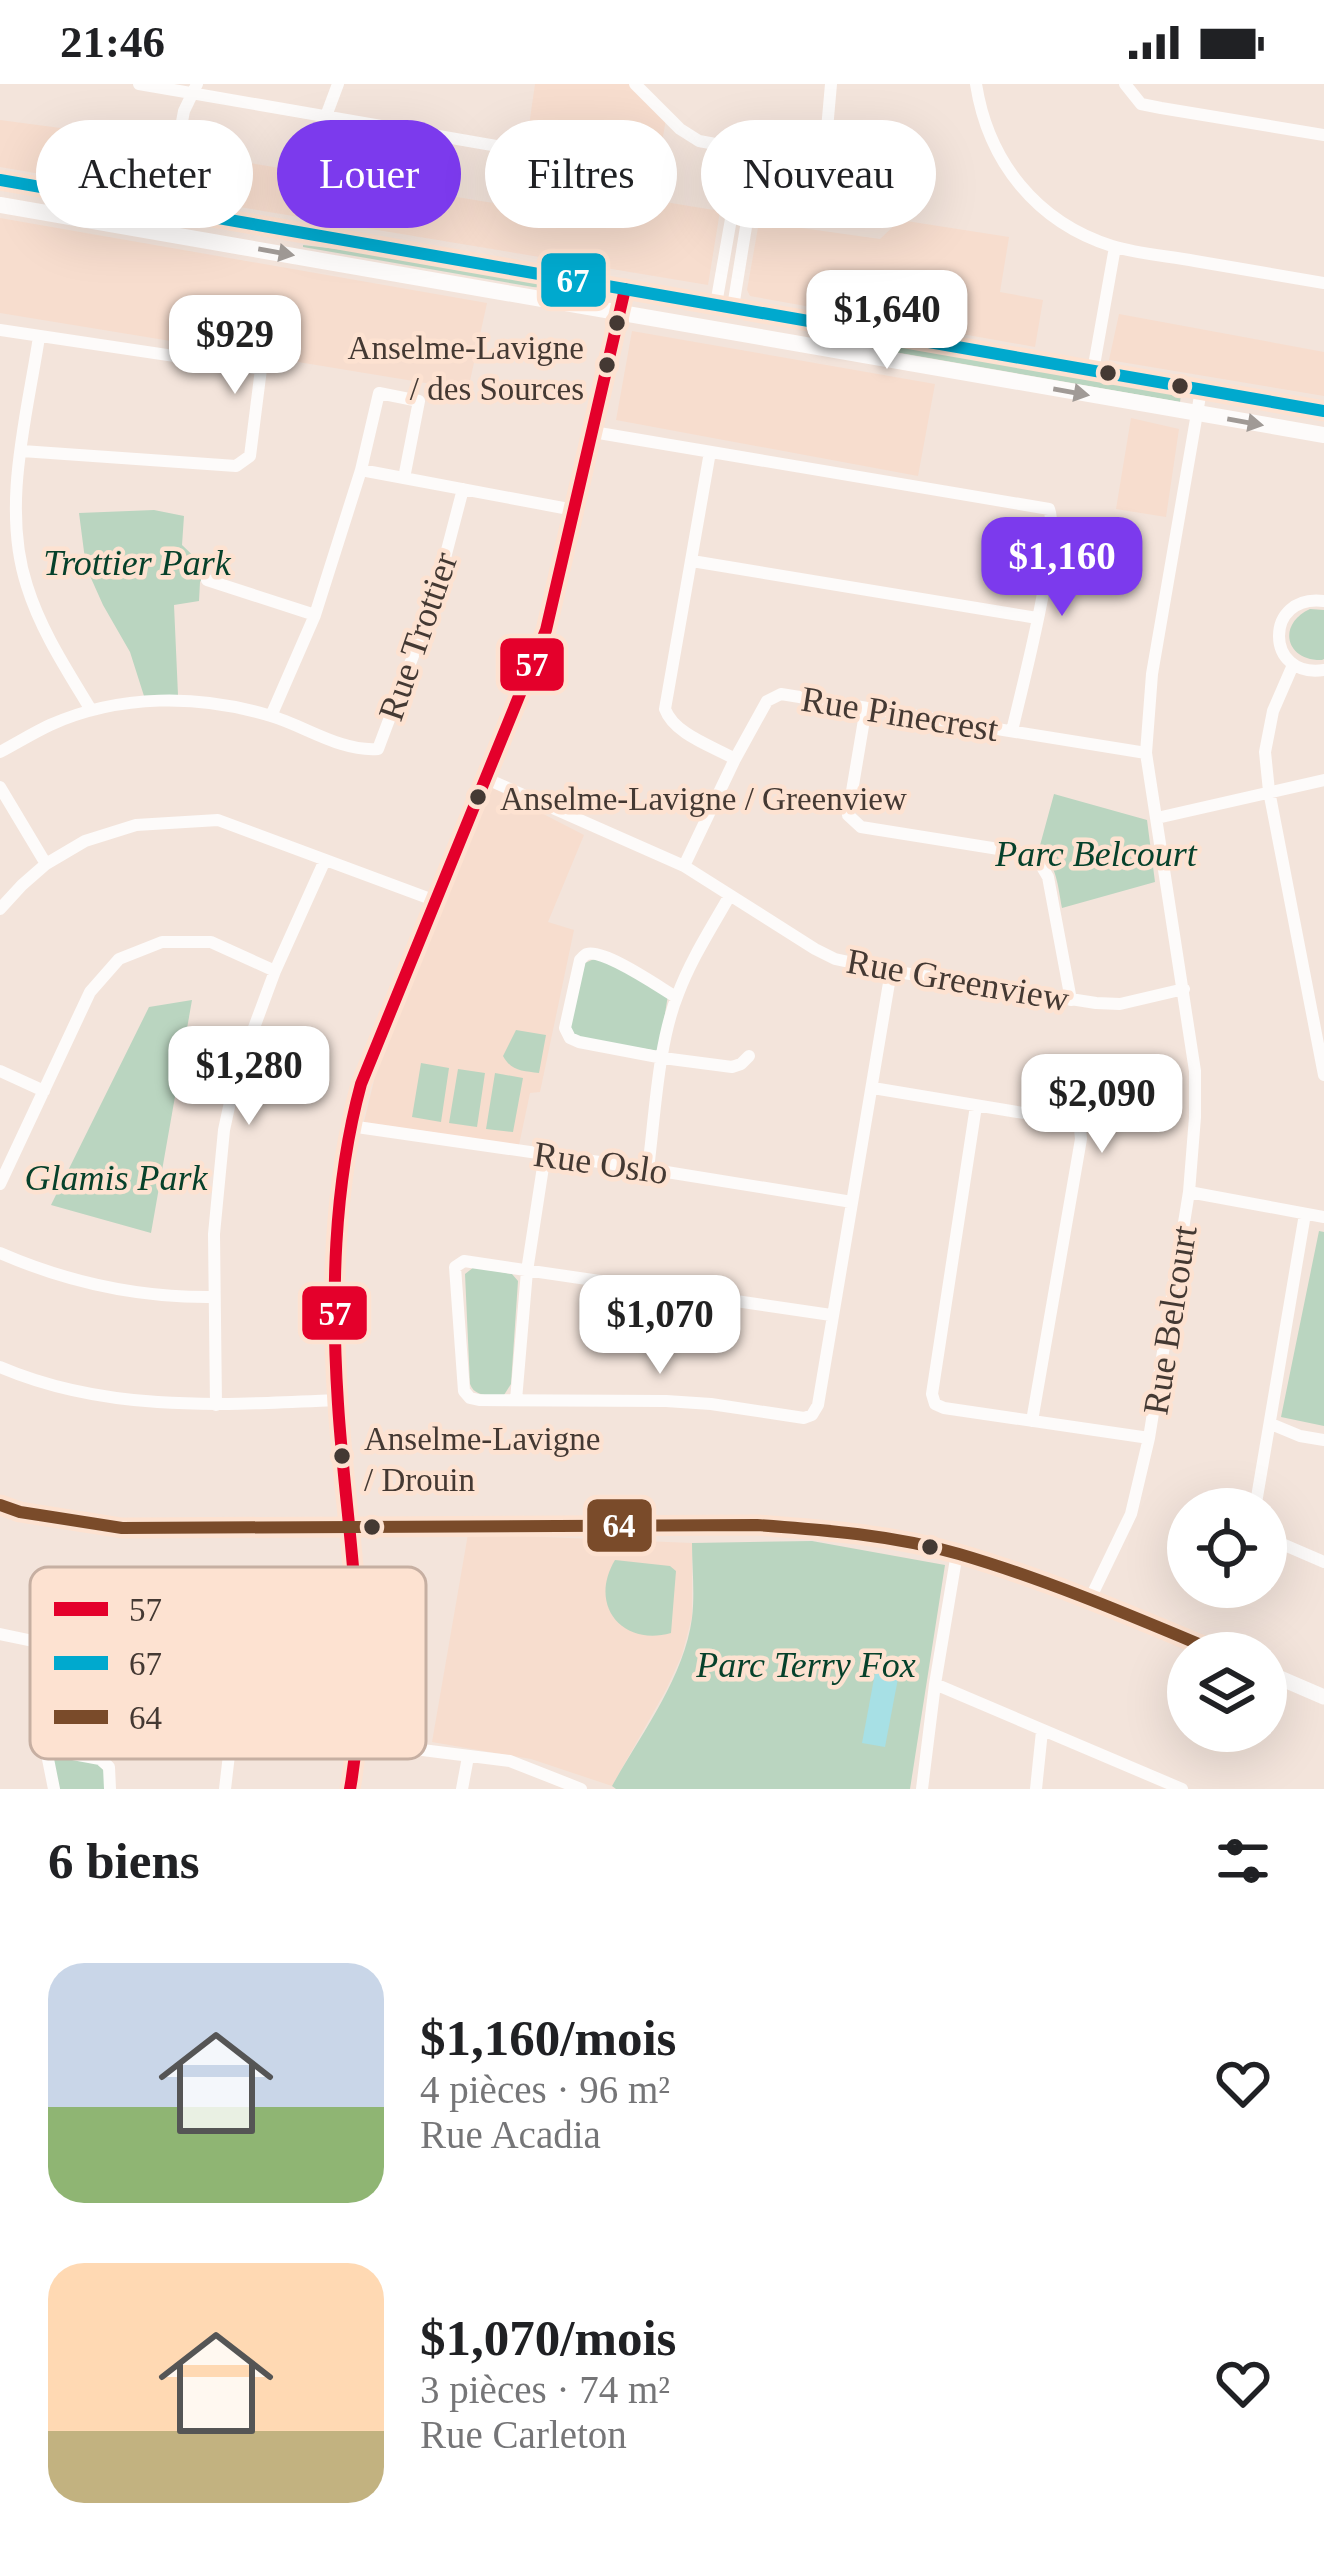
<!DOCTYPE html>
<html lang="fr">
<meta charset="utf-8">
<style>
body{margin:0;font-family:Georgia,serif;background:#f2f2f2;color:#202124;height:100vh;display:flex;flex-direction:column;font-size:45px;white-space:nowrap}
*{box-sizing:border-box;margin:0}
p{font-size:39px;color:#757577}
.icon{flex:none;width:66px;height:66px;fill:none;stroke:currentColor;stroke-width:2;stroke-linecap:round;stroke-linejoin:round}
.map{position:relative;height:1705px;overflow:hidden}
.details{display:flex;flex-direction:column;background:#fff;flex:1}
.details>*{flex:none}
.top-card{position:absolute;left:36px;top:36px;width:1254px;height:108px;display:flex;gap:24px}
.fabs{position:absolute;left:1167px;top:1404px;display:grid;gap:24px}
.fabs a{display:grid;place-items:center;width:120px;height:120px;border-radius:50%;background:#fff;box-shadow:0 12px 48px #0002;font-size:60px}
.price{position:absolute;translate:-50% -102px;padding:0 27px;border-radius:24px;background:#fff;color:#222;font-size:39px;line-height:78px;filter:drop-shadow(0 3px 6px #0008)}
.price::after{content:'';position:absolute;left:50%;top:72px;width:36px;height:27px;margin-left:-18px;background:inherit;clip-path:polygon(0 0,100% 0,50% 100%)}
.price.active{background:#7c3aed;color:#fff}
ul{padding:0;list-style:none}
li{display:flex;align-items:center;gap:36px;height:300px;padding:0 48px}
li span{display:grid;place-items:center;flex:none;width:336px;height:240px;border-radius:36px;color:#555}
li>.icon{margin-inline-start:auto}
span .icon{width:144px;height:144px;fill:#fffc;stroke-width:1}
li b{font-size:51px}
h2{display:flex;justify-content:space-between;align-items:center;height:144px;padding:0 48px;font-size:51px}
.tag{padding:0 42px;border-radius:54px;background:#fff;box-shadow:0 12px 48px #0002;font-size:42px;line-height:108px}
.tag.active{background:#7c3aed;color:#fff}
.status{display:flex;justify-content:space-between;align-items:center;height:84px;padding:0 60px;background:#fff;direction:ltr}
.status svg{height:33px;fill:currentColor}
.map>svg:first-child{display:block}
.built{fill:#f7ddce}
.green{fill:#bad5c0}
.water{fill:#a7e0e5}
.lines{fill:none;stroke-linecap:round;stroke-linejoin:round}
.minor{stroke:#fdfbfa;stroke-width:12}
.tertiary{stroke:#fdfbfa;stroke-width:15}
.secondary{stroke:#fdfbfa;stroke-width:16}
.bus-1-casing{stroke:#fde2d1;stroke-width:21}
.bus-2-casing{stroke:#fde2d1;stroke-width:21}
.bus-3-casing{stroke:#fde2d1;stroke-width:21}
.bus-1{stroke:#e4002b;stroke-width:12}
.bus-2{stroke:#00a9ce;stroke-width:12}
.bus-3{stroke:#7a4b2a;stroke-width:12}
.oneway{fill:#a09a96}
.bus-dot{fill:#443933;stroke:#fde2d1;stroke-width:4.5}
.labels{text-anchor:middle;stroke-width:9;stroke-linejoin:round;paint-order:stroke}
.bus-label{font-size:33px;fill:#443933;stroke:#fde2d1;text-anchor:start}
.park-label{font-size:36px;font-style:italic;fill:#06412b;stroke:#fde2d1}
.street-label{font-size:36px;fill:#443933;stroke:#fde2d1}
.key{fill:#fde2d1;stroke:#c6afa2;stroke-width:3}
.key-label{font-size:33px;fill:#443933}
.line-badge{stroke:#fde2d1;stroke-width:4.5}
.badge-label{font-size:33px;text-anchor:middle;font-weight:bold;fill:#fff}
</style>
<div class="status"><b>21:46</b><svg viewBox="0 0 49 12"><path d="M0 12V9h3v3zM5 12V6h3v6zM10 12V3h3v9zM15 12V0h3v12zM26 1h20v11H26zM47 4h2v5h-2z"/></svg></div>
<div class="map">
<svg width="1324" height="1705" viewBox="0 0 1324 1705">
<rect width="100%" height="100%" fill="#f3e4db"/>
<path class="built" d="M535 0H636L667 29 653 111 618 106 614 132 518 118Z
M0 36 166 58 157 105 151 109 0 83Z
M189 69 615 139 622 111 720 127 708 201 185 114 180 108Z
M0 134 487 219 468 306 0 229Z
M900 136 1009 153 1000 208 1043 216 1035 263 750 212 747 206 759 138 880 155Z
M1119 230 1324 268V312L1109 276Z
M632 247 935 300 918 392 616 336Z
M1131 334 1179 345 1166 433 1116 425Z
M491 703 584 751 548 838 574 846 540 1008 530 1009 519 1061 364 1038 376 988Z
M468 1450 692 1459V1533L682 1571 666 1606 612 1702 531 1675 432 1658Z"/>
<path class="green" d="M303 161 386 171 572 206 533 203 303 163Z
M897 261 1181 311 1180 318 889 267Z
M154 426 184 432 182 461 207 485 200 498 199 517 174 521 178 611 144 612 130 568 103 521 86 483 79 429Z
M1310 525 1324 526V575L1322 576C1285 577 1277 540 1310 525Z
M1054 710 1147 736 1155 798 1062 824C1058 803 1057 780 1039 765Z
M594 875 607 878 668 911 659 967 583 955 574 951 570 943 585 879Z
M192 916 151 1149 51 1121 149 923Z
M516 946 546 951 539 989C523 987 511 987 503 972Z
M421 979 449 984 441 1038 412 1033Z
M458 985 485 989 477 1043 449 1039Z
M495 989 523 994 513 1048 486 1045Z
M1319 1147 1324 1148V1342L1281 1333Z
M474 1183 512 1190 518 1197 511 1300 504 1311C491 1311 475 1314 470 1300L465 1190Z
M812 1457 945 1481 910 1705H616L612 1702C641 1650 684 1594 692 1534 695 1510 692 1483 692 1459Z
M615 1476 670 1482 676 1487 671 1549C622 1563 588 1521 615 1476Z
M51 1669 100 1680 105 1689 106 1705H58Z"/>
<path class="water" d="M876 1584 899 1589 885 1663 862 1659Z"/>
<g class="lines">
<path class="minor" d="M139 0 526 67
M635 0 680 45 699 57 814 78 825 68 831 0
M976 0C988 77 1036 138 1112 162 1138 170 1168 172 1195 177 1238 184 1281 192 1324 199
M1125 0 1141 20 1161 24 1324 51
M326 32 338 0
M161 148 184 27 197 0
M716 220 743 67
M733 223 758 69
M0 246 261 285 250 372 236 382 22 367
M39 253C27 332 1 423 27 502 41 547 67 586 91 626
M1093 287 1115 163
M593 348 1049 425C1061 457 1021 607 1012 647
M710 368 665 625C674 650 712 662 735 675
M361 386 574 426
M692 477 1037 534
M207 496 315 531
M1324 517C1264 509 1264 595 1324 586
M1293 581 1273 627 1265 668 1269 707 1324 991
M866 624 848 731 861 743 1023 769 1038 776 1048 793 1071 916
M271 632 315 531 361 386 379 309 419 317 404 394
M0 668C17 659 33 649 50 641 119 610 199 610 271 632 305 642 341 668 378 665L434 516 463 405
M487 695 684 782 815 865 835 875 891 887 1096 919 1120 920 1184 905
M0 703 46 780
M1157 734 1324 696
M684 782 735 675 767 617 781 610 1146 669
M0 825 22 801 46 780 85 757 136 741 218 736 436 817
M676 913C659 903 605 865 587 870 584 871 582 874 580 876L565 944 570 954 579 958 663 974 732 983 741 980 749 972
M0 987 44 1007
M873 1004 1072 1037 1080 1045 1081 1055 1032 1337
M976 1022 932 1310 935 1320 944 1324 1149 1354
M350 1042 648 1085 852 1118
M648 1085C655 1031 658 959 678 910 691 875 712 843 730 811
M0 1100 90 908 119 875 162 858H211L275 887
M1189 1108 1324 1133
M0 1169C69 1199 138 1214 214 1213
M831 1231 464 1177 455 1183 464 1307 470 1314 479 1316 666 1317 711 1320 804 1334 812 1331 818 1321 891 887
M0 1283C107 1329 224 1321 338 1316
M516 1316 527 1187 545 1070
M216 1321 214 1150 224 1046 235 995 275 887 325 776
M1271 1340 1300 1352 1324 1356
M1255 1425 1305 1130
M1266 1453 1324 1478
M1090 1515 1131 1430 1149 1354 1189 1108 1195 1033V987L1146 669 1152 590 1201 306
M0 1550 57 1562 142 1572H216L227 1578 234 1585 236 1611 225 1705
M935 1600 1182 1705
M359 1658 510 1677 581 1705
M46 1665 100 1675 109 1683 110 1705
M54 1705 46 1665 57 1562
M462 1705 468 1673
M922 1705 935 1600 957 1469
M1036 1705 1042 1647"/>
<path class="tertiary" d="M0 1421 20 1428 122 1444 757 1441C825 1446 893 1451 959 1470 1048 1496 1134 1533 1220 1569
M1266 1588 1324 1613
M350 1705C373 1578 346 1447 338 1320 331 1214 333 1103 361 1000L546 546 625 205"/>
<path class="secondary" d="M0 96 1324 327
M0 121 1324 351"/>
<defs>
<path id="bus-1" d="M350 1705C373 1578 346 1447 338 1320 331 1214 333 1103 361 1000L546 546 625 205"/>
<path id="bus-2" d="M0 96 1324 327"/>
<path id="bus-3" d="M0 1421 20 1428 122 1444 757 1441C825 1446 893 1451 959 1470 1048 1496 1134 1533 1220 1569"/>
</defs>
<use href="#bus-1" class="bus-1-casing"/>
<use href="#bus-2" class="bus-2-casing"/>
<use href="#bus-3" class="bus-3-casing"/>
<use href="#bus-1" class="bus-1"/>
<use href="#bus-2" class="bus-2"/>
<use href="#bus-3" class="bus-3"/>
</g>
<defs><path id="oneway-solid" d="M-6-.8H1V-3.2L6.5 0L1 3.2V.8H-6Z" transform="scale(3)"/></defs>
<g class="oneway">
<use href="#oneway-solid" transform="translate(276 168) rotate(10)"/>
<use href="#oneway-solid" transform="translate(1071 308) rotate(10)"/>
<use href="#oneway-solid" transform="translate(1245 338) rotate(10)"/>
</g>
<g class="bus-dot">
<circle cx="617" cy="239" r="10"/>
<circle cx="607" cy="281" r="10"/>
<circle cx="1108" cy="289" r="10"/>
<circle cx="1180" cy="302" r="10"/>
<circle cx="478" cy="713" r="10"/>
<circle cx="342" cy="1372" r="10"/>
<circle cx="372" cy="1443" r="10"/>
<circle cx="930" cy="1463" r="10"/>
</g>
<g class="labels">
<g class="bus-label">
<text x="584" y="275" text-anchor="end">Anselme-Lavigne<tspan x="584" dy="41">/ des Sources</tspan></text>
<text x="500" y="726">Anselme-Lavigne / Greenview</text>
<text x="364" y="1366">Anselme-Lavigne<tspan x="364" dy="41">/ Drouin</tspan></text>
</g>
<g class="park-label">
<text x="137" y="491">Trottier Park</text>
<text x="1096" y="782">Parc Belcourt</text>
<text x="116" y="1106">Glamis Park</text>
<text x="806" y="1593">Parc Terry Fox</text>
</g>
<g class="street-label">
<text transform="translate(417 552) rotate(-71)" y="13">Rue Trottier</text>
<text transform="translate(900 629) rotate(9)" y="13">Rue Pinecrest</text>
<text transform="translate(958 895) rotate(10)" y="13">Rue Greenview</text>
<text transform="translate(601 1078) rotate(8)" y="13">Rue Oslo</text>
<text transform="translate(1169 1236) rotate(-81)" y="13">Rue Belcourt</text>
</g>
</g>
<rect x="30" y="1483" width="396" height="192" rx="18" class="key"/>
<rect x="54" y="1518" width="54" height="14" fill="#e4002b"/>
<rect x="54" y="1572" width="54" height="14" fill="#00a9ce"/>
<rect x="54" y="1626" width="54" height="14" fill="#7a4b2a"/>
<g class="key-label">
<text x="129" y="1537">57</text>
<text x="129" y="1591">67</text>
<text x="129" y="1645">64</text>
</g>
<g class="line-badge">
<rect x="539" y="167" width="69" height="58" rx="12" fill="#00a9ce"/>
<rect x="498" y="552" width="68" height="57" rx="12" fill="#e4002b"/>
<rect x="300" y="1200" width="69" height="58" rx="12" fill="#e4002b"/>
<rect x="585" y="1413" width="69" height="57" rx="12" fill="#7a4b2a"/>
</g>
<g class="badge-label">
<text x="573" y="208">67</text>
<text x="532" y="592">57</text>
<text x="335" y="1241">57</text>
<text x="619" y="1453">64</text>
</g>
</svg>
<div class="fabs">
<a><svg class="icon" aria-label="locate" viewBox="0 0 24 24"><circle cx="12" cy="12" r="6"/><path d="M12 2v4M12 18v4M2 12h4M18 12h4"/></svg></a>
<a><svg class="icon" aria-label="layers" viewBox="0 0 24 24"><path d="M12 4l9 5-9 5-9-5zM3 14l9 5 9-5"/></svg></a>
</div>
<b class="price" style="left:887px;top:288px">$1,640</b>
<b class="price" style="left:235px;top:313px">$929</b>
<b class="price active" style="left:1062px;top:535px">$1,160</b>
<b class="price" style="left:249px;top:1044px">$1,280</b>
<b class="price" style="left:1102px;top:1072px">$2,090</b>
<b class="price" style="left:660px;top:1293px">$1,070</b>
<div class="top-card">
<a class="tag">Acheter</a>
<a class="tag active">Louer</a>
<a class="tag">Filtres</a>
<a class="tag">Nouveau</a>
</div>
</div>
<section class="details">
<h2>6 biens<svg class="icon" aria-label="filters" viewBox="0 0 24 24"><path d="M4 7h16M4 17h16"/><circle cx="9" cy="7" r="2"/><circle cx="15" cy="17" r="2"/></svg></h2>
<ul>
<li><span style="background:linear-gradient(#c9d6e8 60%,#8fb573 0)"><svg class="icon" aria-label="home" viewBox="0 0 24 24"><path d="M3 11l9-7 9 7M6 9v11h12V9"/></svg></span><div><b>$1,160/mois</b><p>4 pièces · 96 m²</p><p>Rue Acadia</p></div><svg class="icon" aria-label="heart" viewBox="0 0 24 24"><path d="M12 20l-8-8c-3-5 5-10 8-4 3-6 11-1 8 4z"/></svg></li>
<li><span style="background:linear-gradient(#ffd9b3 70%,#c2b280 0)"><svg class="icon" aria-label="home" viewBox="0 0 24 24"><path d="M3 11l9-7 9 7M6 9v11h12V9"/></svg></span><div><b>$1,070/mois</b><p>3 pièces · 74 m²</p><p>Rue Carleton</p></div><svg class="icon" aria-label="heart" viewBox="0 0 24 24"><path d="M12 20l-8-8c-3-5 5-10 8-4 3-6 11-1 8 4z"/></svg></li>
</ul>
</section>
